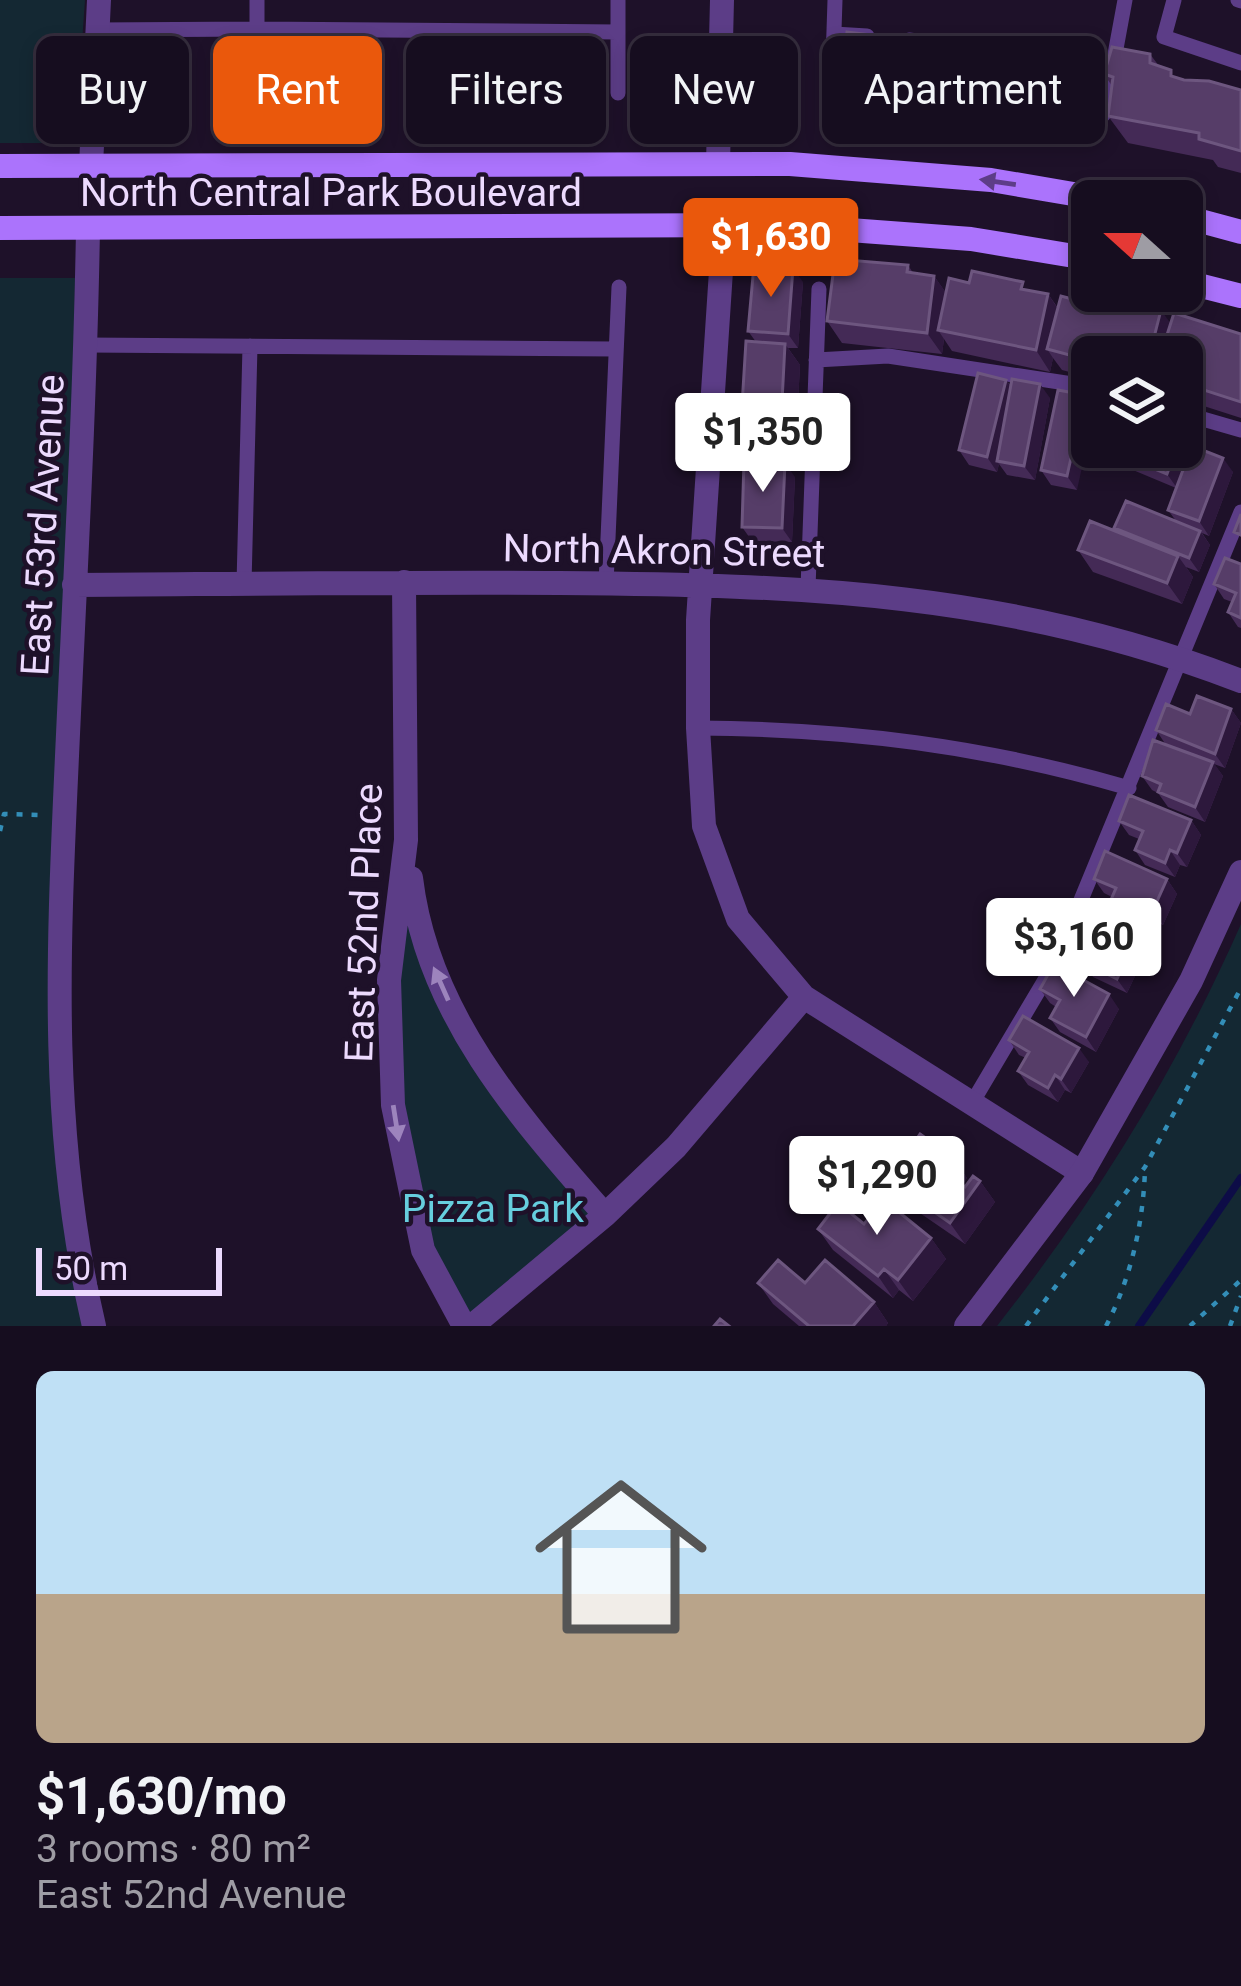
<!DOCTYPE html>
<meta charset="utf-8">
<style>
body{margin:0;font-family:Roboto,sans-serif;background:#231b2c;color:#f1f3f6;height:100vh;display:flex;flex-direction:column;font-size:45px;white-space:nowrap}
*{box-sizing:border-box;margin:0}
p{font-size:39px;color:#9e9ca4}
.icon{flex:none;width:66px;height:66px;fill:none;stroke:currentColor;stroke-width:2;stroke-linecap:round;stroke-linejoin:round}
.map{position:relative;height:1326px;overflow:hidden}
.drawer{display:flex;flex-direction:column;background:#160d1f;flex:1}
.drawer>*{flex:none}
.top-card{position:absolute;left:36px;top:36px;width:1170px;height:108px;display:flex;gap:24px}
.needle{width:78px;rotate:291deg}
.buttons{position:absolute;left:1071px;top:180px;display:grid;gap:24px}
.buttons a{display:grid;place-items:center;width:132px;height:132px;border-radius:18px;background:#160d1f;box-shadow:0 6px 18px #0003,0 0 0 3px #352d3d;font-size:60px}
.scale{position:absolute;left:36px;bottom:30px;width:186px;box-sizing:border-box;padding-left:12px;border:6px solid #ecdafe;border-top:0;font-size:33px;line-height:42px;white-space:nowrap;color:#ecdafe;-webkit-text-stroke:9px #1e1129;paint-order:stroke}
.price{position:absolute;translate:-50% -102px;padding:0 27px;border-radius:12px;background:#fff;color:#222;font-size:39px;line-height:78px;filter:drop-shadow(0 3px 6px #0008)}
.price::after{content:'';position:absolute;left:50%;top:72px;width:36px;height:27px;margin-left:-18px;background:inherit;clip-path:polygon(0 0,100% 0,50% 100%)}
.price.current{background:#ea580c;color:#fff}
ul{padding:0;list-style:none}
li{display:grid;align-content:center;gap:24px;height:636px;padding:0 36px}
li+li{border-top:3px solid #352d3d}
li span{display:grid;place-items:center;height:372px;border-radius:18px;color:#555}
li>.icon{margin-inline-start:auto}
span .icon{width:216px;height:216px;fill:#fffc;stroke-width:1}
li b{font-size:51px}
.pill{padding:0 42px;border-radius:18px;background:#160d1f;box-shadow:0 6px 18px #0003,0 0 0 3px #352d3d;font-size:42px;line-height:108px}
.pill.current{background:#ea580c;color:#fff}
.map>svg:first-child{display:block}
.green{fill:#142833}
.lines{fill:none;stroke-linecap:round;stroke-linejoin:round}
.stream{stroke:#0d0c47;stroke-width:8}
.path{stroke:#338eb8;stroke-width:4.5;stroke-dasharray:6 9;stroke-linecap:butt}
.service{stroke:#5c3d87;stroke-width:15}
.minor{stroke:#5c3d87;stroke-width:24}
.tertiary{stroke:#5c3d87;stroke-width:24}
.secondary{stroke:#ab73fc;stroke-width:24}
.wall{fill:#442a56}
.shaded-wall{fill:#2d183c}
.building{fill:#563d68;stroke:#6d567f;stroke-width:3}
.oneway{fill:#5d3d88}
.oneway2{fill:#9d84bd}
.labels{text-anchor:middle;stroke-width:9;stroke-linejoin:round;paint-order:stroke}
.street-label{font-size:39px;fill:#ecdafe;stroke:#1e1129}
.park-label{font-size:39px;fill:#66cede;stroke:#1e1129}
</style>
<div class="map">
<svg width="1241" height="1326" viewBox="0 0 1241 1326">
<rect width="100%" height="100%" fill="#1e1129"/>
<path class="green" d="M0 0H85L75 143H0Z
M0 278H75C73 446 63 613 55 781 47 971 39 1138 83 1326H0Z
M406 840 457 1019 605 1215 472 1326 423 1250 393 1105Z
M1241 924V1326H997C1096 1200 1176 1071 1241 924Z"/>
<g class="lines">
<path class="stream" d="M1139 1326 1241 1178"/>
<path class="path" d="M0 831 4 814 40 815
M1026 1326 1145 1167 1241 988
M1106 1326C1131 1278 1143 1224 1145 1170
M1190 1326 1241 1280
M1230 1326 1241 1296"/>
<path class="service" d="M1174 0 1164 37 1241 63
M1238 0 1241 1
M257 29 618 32V93
M95 30 257 29V0
M618 32V0
M834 34 867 36
M909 40 1113 64
M832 92 835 0
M1104 114 1125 0
M86 345 614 349
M816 360 888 356 1092 387
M1182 413 1241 430
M244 584 250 346
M606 584 619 287
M808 588 819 289
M698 728C848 729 985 746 1129 788
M972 1103 1055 963 1241 512"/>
<path class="minor" d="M718 163 722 0
M91 166 99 0
M724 225 698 620V728L704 826 738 919 804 997 1082 1173
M88 229C85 405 75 580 67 756 58 952 49 1134 94 1326
M404 582 406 840 389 980 393 1105 423 1250 464 1326
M74 585C236 584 397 582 559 583 801 585 1011 592 1241 681
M411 878C427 1013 518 1116 605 1215
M472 1326 605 1215 676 1147 804 997"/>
<path class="tertiary" d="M966 1326 1082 1173 1191 981 1241 872"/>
<path class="secondary" d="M0 166 790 164 991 180 1114 201
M1182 216 1241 232
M0 228 782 225 971 239 1092 259
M1182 281 1241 296"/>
</g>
<path class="wall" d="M945 44 960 65 1077 82 1065 145 967 127 954 109 953 116 932 114 931 126 853 118 838 97Z
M1150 54 1159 66 1176 78 1241 90V173L1218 167 1213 160 1128 143 1108 116 1112 86 1104 74Z
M908 265 913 273 934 276 946 293 969 283 1029 290 1048 294 1058 308 1241 334V418L1182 399V357H1092V378L1062 370 1053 358 1050 372 952 351 944 339 942 354 842 343 827 321Z
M803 282 798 348H788L800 365 795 461 755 459 740 438 756 342 748 331Z
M1006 380 1011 386 1050 398 1035 480 1007 475 999 464 997 472 969 465 959 450Z
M1058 390 1077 490 1051 485 1041 470Z
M1192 446 1233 472 1209 536 1202 533 1210 545 1199 572 1186 567 1193 577 1182 604 1093 572 1078 550 1117 532 1114 528 1176 521 1168 510 1176 488 1121 465 1111 451Z
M795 477 792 542 752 541 742 527Z
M1241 564V628L1238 627 1228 612 1232 602 1224 599 1214 584Z
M1231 709 1241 723 1225 768 1214 764 1223 776 1205 822 1168 807 1158 793 1152 790 1142 776 1166 745 1156 730 1190 714Z
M1191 820 1201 835 1187 867 1180 865 1175 877 1145 865 1135 850 1139 839 1129 835 1119 821Z
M1094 879H1167L1177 894 1163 925 1155 921 1149 936 1117 923 1107 909 1112 897 1104 893Z
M1068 934 1137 937 1147 951 1127 993 1093 977 1083 962 1087 953 1078 948Z
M1040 989 1119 1009 1096 1052 1060 1032 1050 1018 1056 1007 1050 1003Z
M1009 1040 1089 1062 1071 1093 1065 1090 1058 1102 1028 1085 1018 1071 1026 1058 1019 1055Z
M906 1154 952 1157 967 1178 962 1185 965 1187 980 1181 995 1202 965 1244 879 1185 864 1163Z
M818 1229 931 1238 946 1259 913 1301 899 1290 893 1298 833 1250Z
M758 1283H805L874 1302 888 1323 886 1326H799L773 1304Z"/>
<path class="shaded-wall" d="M945 44 960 65 952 106 954 109 953 116 939 95Z
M1062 61 1077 82 1065 145 1050 124Z
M918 93 932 114 931 126 916 105Z
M793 268 803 282 798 348 788 334Z
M934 276 949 297 938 330 944 339 942 354 927 333Z
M1048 294 1062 315 1047 349 1053 358 1050 372 1036 350Z
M1161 310 1176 331 1169 357H1149Z
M785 344 800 365 795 461 780 440Z
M1006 380 1016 394 997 461 999 464 997 472 987 457Z
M1040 384 1050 398 1035 480 1024 466Z
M1085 395 1092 405V422L1077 490 1067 476Z
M1183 433 1193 447 1177 488 1167 474 1177 447H1182Z
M1223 458 1233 472 1209 536 1199 521Z
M785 463 795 477 792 542 782 528Z
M1200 531 1210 545 1199 572 1189 558Z
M1178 556 1193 577 1182 604 1167 583Z
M1231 709 1241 723 1225 768 1215 754Z
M1213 762 1223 776 1205 822 1195 807Z
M1191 820 1201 835 1187 867 1177 853Z
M1170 850 1180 865 1175 877 1165 863Z
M1167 879 1177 894 1163 925 1153 910Z
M1145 907 1155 921 1149 936 1139 922Z
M1137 937 1147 951 1127 993 1117 979Z
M1109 994 1119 1009 1096 1052 1086 1037Z
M1079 1048 1089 1062 1071 1093 1061 1079Z
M1055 1075 1065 1090 1058 1102 1048 1088Z
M952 1157 967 1178 957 1192 943 1171Z
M980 1181 995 1202 965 1244 950 1223Z
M931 1238 946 1259 913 1301 898 1280Z
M884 1269 899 1290 893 1298 878 1276Z
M874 1302 888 1323 886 1326H853Z"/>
<path class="building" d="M847 32 945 44 939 95 918 93 916 105 838 97Z
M965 42 1062 61 1050 124 952 106Z
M1112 47 1150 54V63L1171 70V76L1184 80 1209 81 1241 90V151L1199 139V133L1108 116 1113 77 1104 74Z
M835 259 908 265 907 272 934 276 927 333 827 321Z
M754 265 793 268 788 334 748 331Z
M972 271 1023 282 1021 289 1048 294 1036 350 938 330 949 278 969 283Z
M1085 294 1161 310 1149 357H1092V361L1047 349 1061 296 1084 302Z
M1174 313 1241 334V402L1182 383V357H1160Z
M746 341 785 344 780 440 740 438Z
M978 373 1006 380 987 457 959 450Z
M1012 379 1040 384 1024 466 997 461Z
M1058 390 1085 395 1067 476 1041 470Z
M1192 446 1223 458 1199 521 1168 510Z
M1112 447H1177L1167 474 1111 451Z
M744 461 785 463 782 528 742 527Z
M1126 501 1200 531 1189 558 1114 528Z
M1241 514V535L1234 532Z
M1090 521 1178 556 1167 583 1078 550Z
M1225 558 1241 564V618L1228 612 1236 593 1214 584Z
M1197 696 1231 709 1215 754 1156 730 1166 704 1190 714Z
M1153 740 1213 762 1195 807 1158 792 1161 784 1142 776Z
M1129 795 1191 820 1177 853 1170 850 1165 863 1135 850 1143 831 1119 821Z
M1105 851 1167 879 1153 910 1145 907 1139 922 1107 909 1116 888 1094 879Z
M1081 908 1137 937 1117 979 1083 962 1091 945 1068 934Z
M1054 964 1109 994 1086 1037 1050 1018 1060 1000 1040 989Z
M1023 1016 1079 1048 1061 1079 1055 1075 1048 1088 1018 1071 1029 1052 1009 1040Z
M920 1134 952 1157 943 1171 965 1187 973 1176 980 1181 950 1223 864 1163 882 1138 906 1154Z
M884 1200 931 1238 898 1280 884 1269 878 1276 818 1229 838 1203 864 1224Z
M778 1260 805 1283 825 1260 874 1302 853 1326H809L758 1283Z
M720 1319 729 1326H714Z"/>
<defs><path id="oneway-solid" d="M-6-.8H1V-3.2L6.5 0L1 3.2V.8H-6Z" transform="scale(3)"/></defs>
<use class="oneway" href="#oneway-solid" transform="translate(998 182) rotate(-172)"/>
<g class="oneway2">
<use href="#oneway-solid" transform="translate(441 984) rotate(-114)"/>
<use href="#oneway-solid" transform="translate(396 1123) rotate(81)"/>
</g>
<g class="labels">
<g class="street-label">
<text x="331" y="206">North Central Park Boulevard</text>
<text transform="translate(42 525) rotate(-87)" y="14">East 53rd Avenue</text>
<text transform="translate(664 550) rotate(1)" y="14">North Akron Street</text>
<text transform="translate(363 923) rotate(-88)" y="14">East 52nd Place</text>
</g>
<g class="park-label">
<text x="493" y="1222">Pizza Park</text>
</g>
</g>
</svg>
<div class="buttons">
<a><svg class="needle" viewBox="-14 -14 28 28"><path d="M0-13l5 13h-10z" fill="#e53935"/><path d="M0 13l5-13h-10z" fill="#9e9ca4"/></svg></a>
<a><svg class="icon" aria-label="layers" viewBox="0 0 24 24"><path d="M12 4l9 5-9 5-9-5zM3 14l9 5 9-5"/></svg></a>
</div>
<div class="scale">50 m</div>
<b class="price current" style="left:771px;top:300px">$1,630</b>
<b class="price" style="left:763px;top:495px">$1,350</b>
<b class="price" style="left:1074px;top:1000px">$3,160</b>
<b class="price" style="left:877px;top:1238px">$1,290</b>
<div class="top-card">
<a class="pill">Buy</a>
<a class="pill current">Rent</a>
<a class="pill">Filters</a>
<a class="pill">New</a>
<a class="pill">Apartment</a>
</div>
</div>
<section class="drawer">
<ul>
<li><span style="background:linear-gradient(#bfe0f5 60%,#b9a48a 0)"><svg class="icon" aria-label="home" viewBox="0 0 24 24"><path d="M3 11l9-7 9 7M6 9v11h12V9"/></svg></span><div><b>$1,630/mo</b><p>3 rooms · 80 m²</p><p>East 52nd Avenue</p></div></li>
</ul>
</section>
